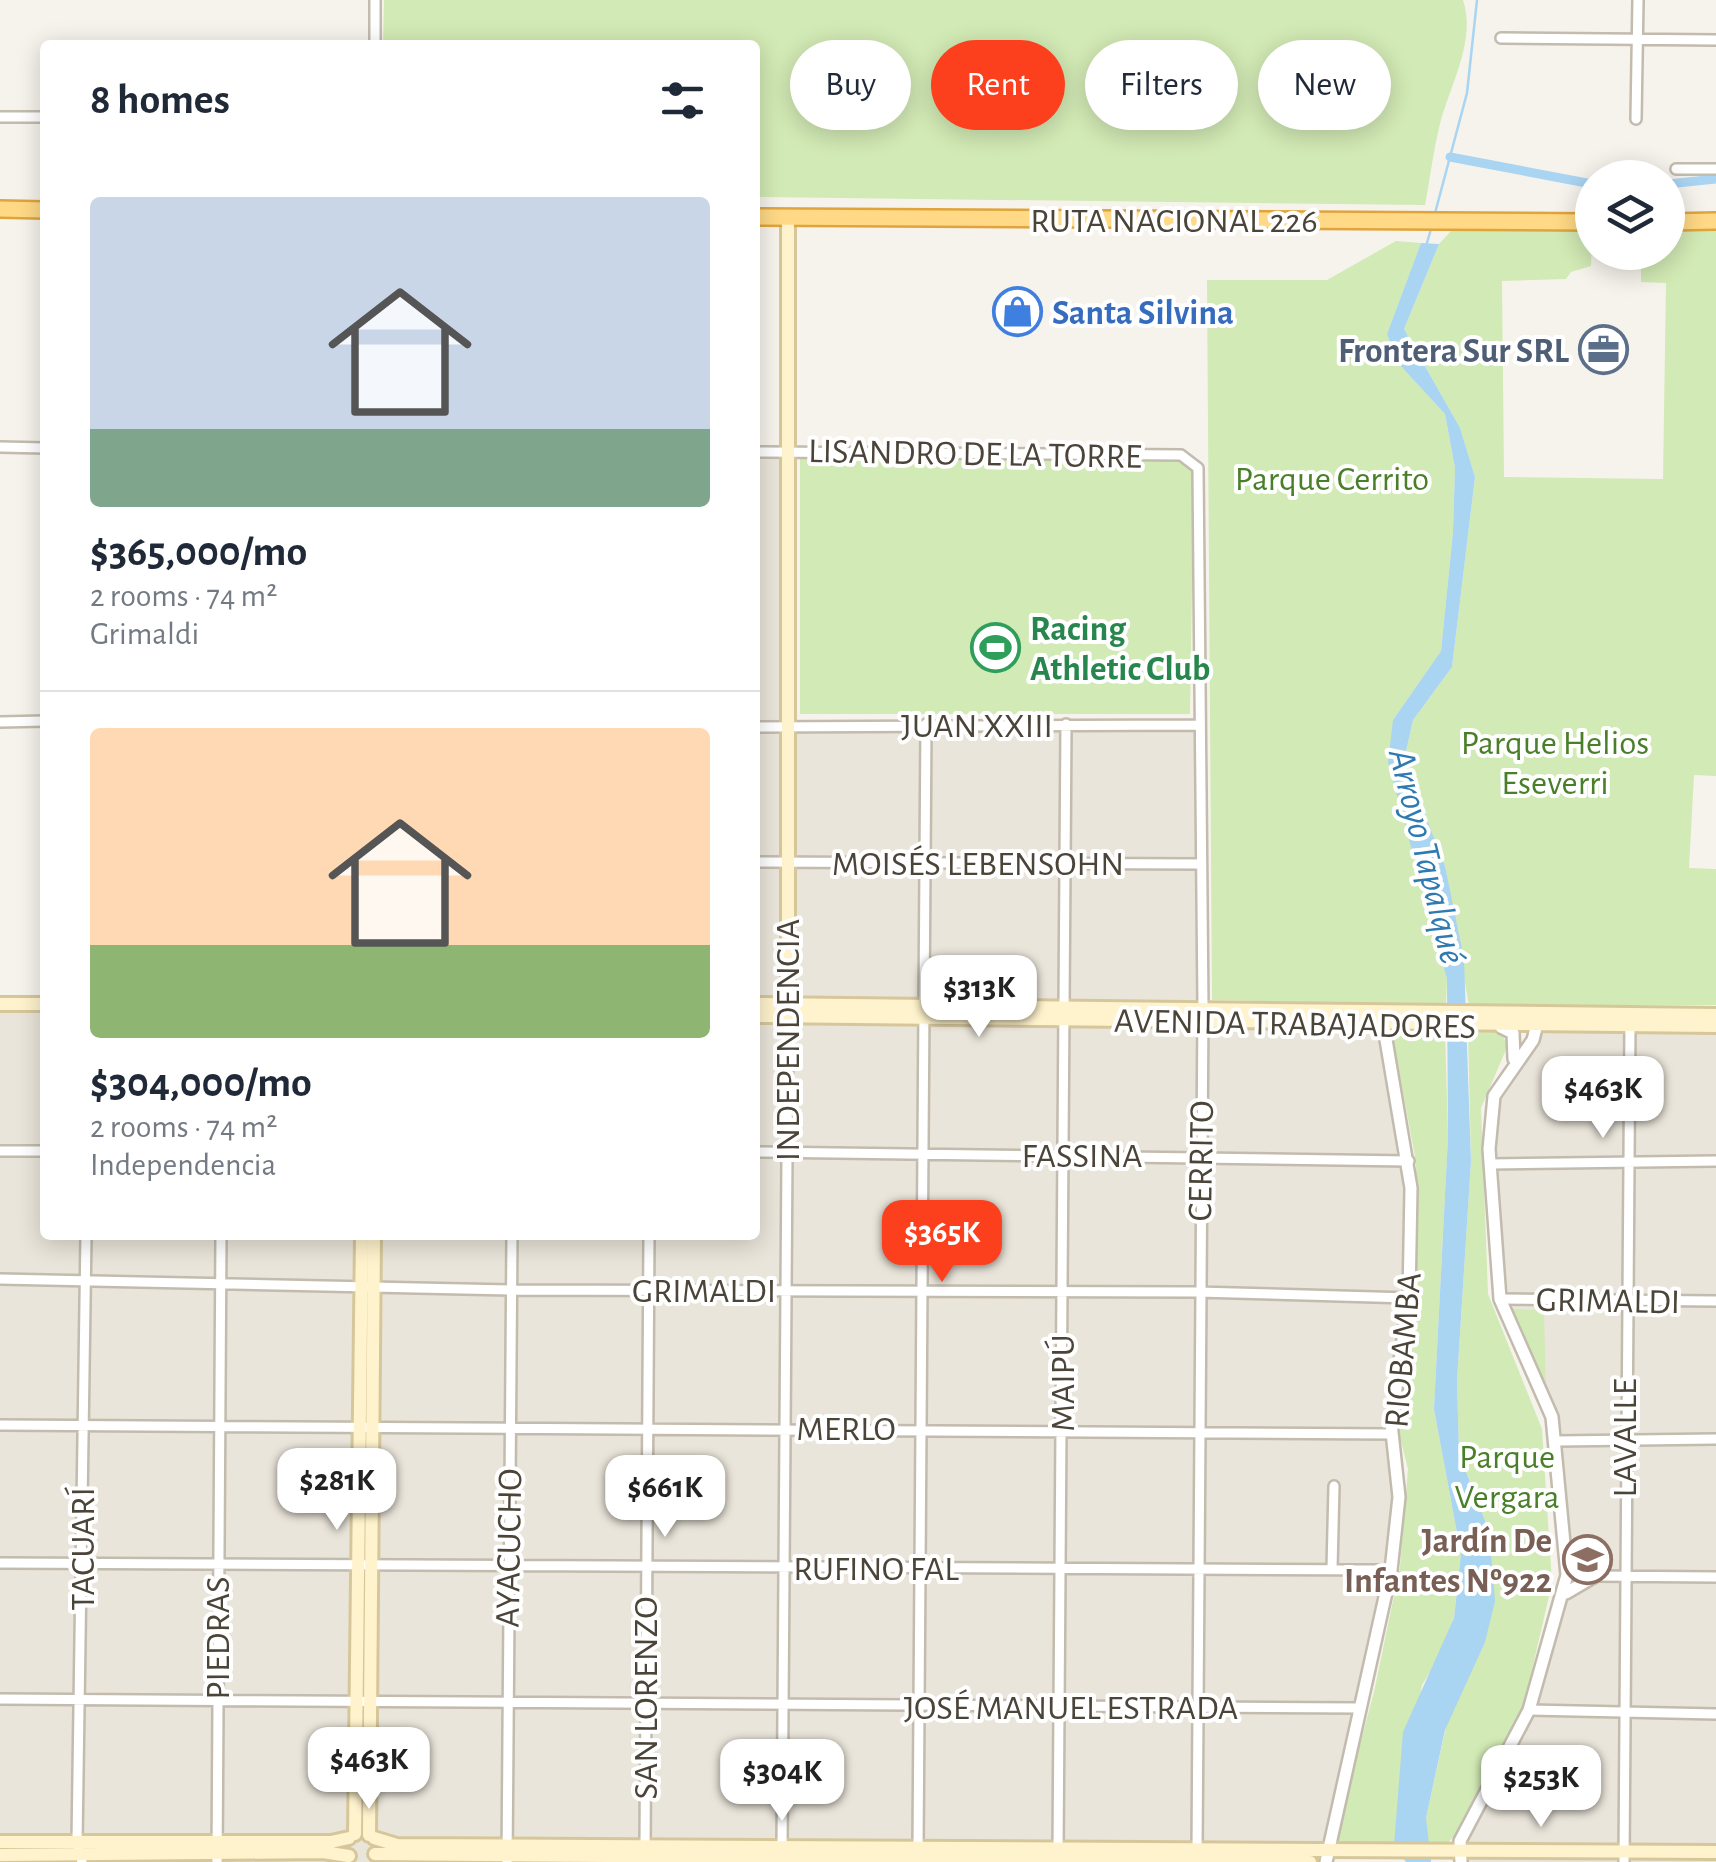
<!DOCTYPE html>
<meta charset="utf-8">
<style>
body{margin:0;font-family:"Alegreya Sans",sans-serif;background:#f2f2f3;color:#1f2937;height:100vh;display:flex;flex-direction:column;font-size:38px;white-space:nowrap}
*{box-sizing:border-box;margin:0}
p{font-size:32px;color:#747a83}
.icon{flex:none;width:55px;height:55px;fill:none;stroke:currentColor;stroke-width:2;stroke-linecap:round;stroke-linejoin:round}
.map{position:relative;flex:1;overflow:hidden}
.sheet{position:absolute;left:40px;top:40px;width:720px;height:1200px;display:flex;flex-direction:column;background:#fff;border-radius:10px;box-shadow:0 5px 25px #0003}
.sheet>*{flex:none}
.top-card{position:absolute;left:790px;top:40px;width:775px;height:90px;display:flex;gap:20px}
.controls{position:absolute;left:1575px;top:160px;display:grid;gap:20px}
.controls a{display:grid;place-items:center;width:110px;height:110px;border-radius:50%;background:#fff;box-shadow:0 5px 25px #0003;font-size:50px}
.price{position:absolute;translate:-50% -85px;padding:0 22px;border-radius:20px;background:#fff;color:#222;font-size:32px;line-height:65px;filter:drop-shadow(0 2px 5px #0008)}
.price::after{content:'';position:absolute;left:50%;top:60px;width:30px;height:22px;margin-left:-15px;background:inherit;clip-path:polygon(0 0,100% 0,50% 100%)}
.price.current{background:#fc3f1d;color:#fff}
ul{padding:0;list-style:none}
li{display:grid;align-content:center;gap:20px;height:530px;padding:0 50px}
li+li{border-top:2px solid #e0e1e3}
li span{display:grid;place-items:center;height:310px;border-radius:10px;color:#555}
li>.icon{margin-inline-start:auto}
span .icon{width:180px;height:180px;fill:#fffc;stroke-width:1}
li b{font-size:42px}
h2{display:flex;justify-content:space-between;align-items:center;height:120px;padding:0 50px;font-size:42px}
.chip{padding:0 35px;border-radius:45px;background:#fff;box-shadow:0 5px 25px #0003;font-size:35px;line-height:90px}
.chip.current{background:#fc3f1d;color:#fff}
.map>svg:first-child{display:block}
.residential{fill:#eae5da}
.green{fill:#d2eab5}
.water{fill:#a9d4f2}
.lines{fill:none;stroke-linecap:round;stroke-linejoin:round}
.stream{stroke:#a9d4f2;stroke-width:2.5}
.canal{stroke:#a9d4f2;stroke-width:9}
.minor-casing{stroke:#c2bbae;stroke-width:14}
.tertiary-casing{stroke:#c2bbae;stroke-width:16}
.secondary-casing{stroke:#d6c79b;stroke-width:18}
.trunk-casing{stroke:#e0a43c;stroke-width:20}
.minor{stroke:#fff;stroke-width:9}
.tertiary{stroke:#fff;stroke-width:11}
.secondary{stroke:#fff3cd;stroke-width:12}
.trunk{stroke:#ffd985;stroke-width:15}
.labels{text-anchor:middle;stroke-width:8;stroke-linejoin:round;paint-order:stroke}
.street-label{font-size:35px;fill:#4b4439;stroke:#fff}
.shop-label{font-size:35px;font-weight:bold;fill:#366cbe;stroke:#fff;text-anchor:start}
.service-label{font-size:35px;font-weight:bold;fill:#4e5e75;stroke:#fff;text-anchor:end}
.park-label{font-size:35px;fill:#4a7f2a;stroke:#fff}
.leisure-label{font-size:35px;font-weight:bold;fill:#27864d;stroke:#fff;text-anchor:start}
.education-label{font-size:35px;font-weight:bold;fill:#785e54;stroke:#fff;text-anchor:end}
.water-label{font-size:38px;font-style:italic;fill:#2e7ab2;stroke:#fff}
</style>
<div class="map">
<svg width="1716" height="1862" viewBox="0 0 1716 1862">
<rect width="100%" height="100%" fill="#f6f3ec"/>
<path class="residential" d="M791 451 790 727 1199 725 1204 1021 1383 1022 1409 1161V1298L1391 1423 1396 1451 1391 1570 1329 1850 1197 1862H0V1004H45V1235H755V452Z
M1716 1026V1862H1461L1460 1841 1529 1710 1563 1596 1557 1441 1505 1315 1491 1106 1537 1027Z"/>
<path class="green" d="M384 0H1463C1477 42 1448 88 1439 128 1433 153 1430 179 1425 205L755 197V45H383Z
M1586 230 1592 237 1591 266 1571 272 1566 279 1502 281 1504 477 1663 479 1666 283 1641 282V253L1668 252V230H1716V776L1694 775 1689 868 1716 869V1005L1469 1006 1445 866 1404 760 1413 720 1452 667 1475 477 1460 428 1404 329 1439 244 1451 231Z
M1396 241 1421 243 1387 334 1397 362 1445 414 1455 468 1453 532 1441 651 1393 720 1447 979 1446 1005 1212 1000 1207 280H1327Z
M800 459 1194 462 1190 714H800Z
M1398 1027 1445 1029 1448 1137 1434 1409 1461 1554 1454 1617 1439 1658 1422 1685 1394 1845 1341 1844 1335 1837 1374 1692 1400 1567 1408 1469 1398 1429 1414 1311 1416 1162 1392 1033Z
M1468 1030 1500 1032 1508 1045 1481 1108 1488 1294 1542 1429 1552 1583 1523 1709 1455 1835 1447 1844 1427 1845 1426 1818 1489 1531 1459 1454 1457 1380 1471 1161Z
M1511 1309 1544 1310 1546 1394Z"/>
<path class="water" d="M1421 243 1439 244 1404 329 1460 428 1475 477 1452 667 1413 720 1404 760 1445 866 1464 959 1471 1161 1457 1380 1459 1454 1489 1531 1495 1601 1485 1642 1445 1730 1426 1818 1431 1862H1406L1394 1845 1403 1732 1454 1618 1461 1554 1434 1409 1448 1137 1447 979 1388 762 1393 720 1441 651 1453 532 1455 468 1445 414 1397 362 1387 334Z"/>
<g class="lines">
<path class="stream" d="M1434 217 1467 93 1477 0
M1426 246 1431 229"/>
<path class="canal" d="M1450 157 1592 184
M1668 184 1716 179"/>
<defs>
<path id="minor" d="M1501 38 1716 40
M375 45V0
M0 117H45
M1636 119 1638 0
M1676 169H1716
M0 447 45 448
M755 452 1181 455 1198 468 1203 1008 1197 1851
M0 722 45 721
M755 727 1199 725
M755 862 1201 864
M0 1151H45
M755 1152 1409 1161
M1490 1164 1716 1161
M0 1279 510 1290 1198 1292 1409 1298
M1500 1299 1716 1301
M0 1425 1392 1434
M1557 1441 1716 1439
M0 1563 1391 1570
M1332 1569 1334 1486
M1595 1576 1716 1577
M0 1699 1361 1708
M1529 1710 1716 1714
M782 1848 788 1016
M645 1849 649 1235
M918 1849 926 724
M1058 1852 1066 724
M82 1862 77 1842 86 1235
M217 1862 221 1235
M507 1862 512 1235
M1624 1862 1630 1022"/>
<path id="tertiary" d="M1501 1027 1513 1033 1514 1059
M1566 1593 1595 1576
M1326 1862 1391 1570 1399 1497 1391 1423 1409 1298 1411 1188 1382 1016
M1461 1862 1460 1841 1529 1710 1567 1575 1552 1417 1500 1299 1489 1149 1494 1096 1533 1040 1539 1016"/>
<path id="secondary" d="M0 1004H45
M755 1004 1716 1015
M788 1010V217
M755 1016 1716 1026
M355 1834 362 1235
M369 1835 374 1235
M374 1838 397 1845 1716 1852
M0 1842H331L349 1838
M375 1854 1310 1862
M0 1855 323 1852 349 1856"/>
<path id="trunk" d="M0 209 45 210
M755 217 1592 222
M1668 222 1716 221"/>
</defs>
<use href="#minor" class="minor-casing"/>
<use href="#tertiary" class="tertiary-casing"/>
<use href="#secondary" class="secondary-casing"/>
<use href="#trunk" class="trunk-casing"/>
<use href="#minor" class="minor"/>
<use href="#tertiary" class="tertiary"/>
<use href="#secondary" class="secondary"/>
<use href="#trunk" class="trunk"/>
</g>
<defs>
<symbol id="shop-ring" viewBox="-11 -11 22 22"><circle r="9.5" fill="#fff" stroke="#3f7fe0" stroke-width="1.5"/><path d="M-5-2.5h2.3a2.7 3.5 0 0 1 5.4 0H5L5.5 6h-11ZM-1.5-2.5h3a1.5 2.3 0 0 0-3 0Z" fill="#3f7fe0"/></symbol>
<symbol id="office-ring" viewBox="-11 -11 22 22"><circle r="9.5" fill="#fff" stroke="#5c6f8a" stroke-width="1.5"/><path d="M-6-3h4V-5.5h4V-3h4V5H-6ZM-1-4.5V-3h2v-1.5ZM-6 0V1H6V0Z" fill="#5c6f8a"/></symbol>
<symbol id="stadium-ring" viewBox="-11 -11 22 22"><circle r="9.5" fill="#fff" stroke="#2e9e5b" stroke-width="1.5"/><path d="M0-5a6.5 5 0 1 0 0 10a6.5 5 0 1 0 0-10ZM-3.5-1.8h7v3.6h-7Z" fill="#2e9e5b"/></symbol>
<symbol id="school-ring" viewBox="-11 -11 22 22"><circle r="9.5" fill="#fff" stroke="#8d6e63" stroke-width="1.5"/><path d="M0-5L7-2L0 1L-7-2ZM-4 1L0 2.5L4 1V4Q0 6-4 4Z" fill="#8d6e63"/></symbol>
</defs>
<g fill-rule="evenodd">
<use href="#shop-ring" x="990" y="284" width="55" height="55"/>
<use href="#office-ring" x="1576" y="322" width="55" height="55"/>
<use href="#stadium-ring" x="968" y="620" width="55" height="55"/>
<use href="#school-ring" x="1560" y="1532" width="55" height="55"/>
</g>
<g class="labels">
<g class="street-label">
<text x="1174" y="232">RUTA NACIONAL 226</text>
<text transform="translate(975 453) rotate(1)" y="12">LISANDRO DE LA TORRE</text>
<text x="977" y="737">JUAN XXIII</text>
<text x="978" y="875">MOISÉS LEBENSOHN</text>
<text transform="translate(1295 1023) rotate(1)" y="12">AVENIDA TRABAJADORES</text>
<text transform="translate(787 1040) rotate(-90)" y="12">INDEPENDENCIA</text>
<text x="1082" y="1167">FASSINA</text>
<text transform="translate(1200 1161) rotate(-89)" y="12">CERRITO</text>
<text x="704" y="1302">GRIMALDI</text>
<text transform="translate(1608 1300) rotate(1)" y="12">GRIMALDI</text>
<text transform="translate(1402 1350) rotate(-85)" y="12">RIOBAMBA</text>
<text transform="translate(1062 1383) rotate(-90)" y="12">MAIPÚ</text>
<text x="846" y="1440">MERLO</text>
<text transform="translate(1624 1438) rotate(-90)" y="12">LAVALLE</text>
<text transform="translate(508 1548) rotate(-89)" y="12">AYACUCHO</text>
<text transform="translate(82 1549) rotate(-90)" y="12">TACUARÍ</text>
<text x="876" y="1580">RUFINO FAL</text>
<text transform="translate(217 1638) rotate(-90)" y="12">PIEDRAS</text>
<text transform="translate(645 1698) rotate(-90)" y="12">SAN LORENZO</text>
<text x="1071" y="1719">JOSÉ MANUEL ESTRADA</text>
</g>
<g class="shop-label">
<text x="1052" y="324">Santa Silvina</text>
</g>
<g class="service-label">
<text x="1569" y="362">Frontera Sur SRL</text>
</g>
<g class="park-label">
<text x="1332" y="490">Parque Cerrito</text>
<text x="1555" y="754">Parque Helios<tspan x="1555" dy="40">Eseverri</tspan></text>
<text x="1507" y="1468">Parque<tspan x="1507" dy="40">Vergara</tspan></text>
</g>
<g class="leisure-label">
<text x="1030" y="640">Racing<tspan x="1030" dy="40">Athletic Club</tspan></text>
</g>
<g class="education-label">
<text x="1552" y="1552">Jardín De<tspan x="1552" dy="40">Infantes Nº922</tspan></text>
</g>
<g class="water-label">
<text transform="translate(1428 856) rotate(76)" y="13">Arroyo Tapalqué</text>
</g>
</g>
</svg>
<div class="controls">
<a><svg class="icon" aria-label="layers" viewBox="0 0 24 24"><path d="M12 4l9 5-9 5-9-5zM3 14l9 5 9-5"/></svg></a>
</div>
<b class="price" style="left:979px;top:1040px">$313K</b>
<b class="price" style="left:1603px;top:1141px">$463K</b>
<b class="price current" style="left:942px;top:1285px">$365K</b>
<b class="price" style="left:337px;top:1533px">$281K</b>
<b class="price" style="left:665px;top:1540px">$661K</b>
<b class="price" style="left:369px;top:1812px">$463K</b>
<b class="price" style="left:782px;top:1824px">$304K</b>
<b class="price" style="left:1541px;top:1830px">$253K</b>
<div class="top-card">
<a class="chip">Buy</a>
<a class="chip current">Rent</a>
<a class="chip">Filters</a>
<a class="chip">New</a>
</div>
<section class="sheet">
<h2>8 homes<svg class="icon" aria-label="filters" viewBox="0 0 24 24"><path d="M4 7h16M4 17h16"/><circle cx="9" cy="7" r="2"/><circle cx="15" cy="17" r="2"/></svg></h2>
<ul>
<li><span style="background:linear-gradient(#c9d6e8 75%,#7fa58c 0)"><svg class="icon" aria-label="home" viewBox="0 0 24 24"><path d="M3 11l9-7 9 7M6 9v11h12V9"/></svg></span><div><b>$365,000/mo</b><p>2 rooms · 74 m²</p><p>Grimaldi</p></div></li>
<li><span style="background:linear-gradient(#ffd9b3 70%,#8fb573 0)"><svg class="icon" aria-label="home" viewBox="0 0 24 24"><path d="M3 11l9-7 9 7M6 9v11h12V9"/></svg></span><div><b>$304,000/mo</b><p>2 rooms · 74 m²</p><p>Independencia</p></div></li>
</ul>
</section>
</div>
